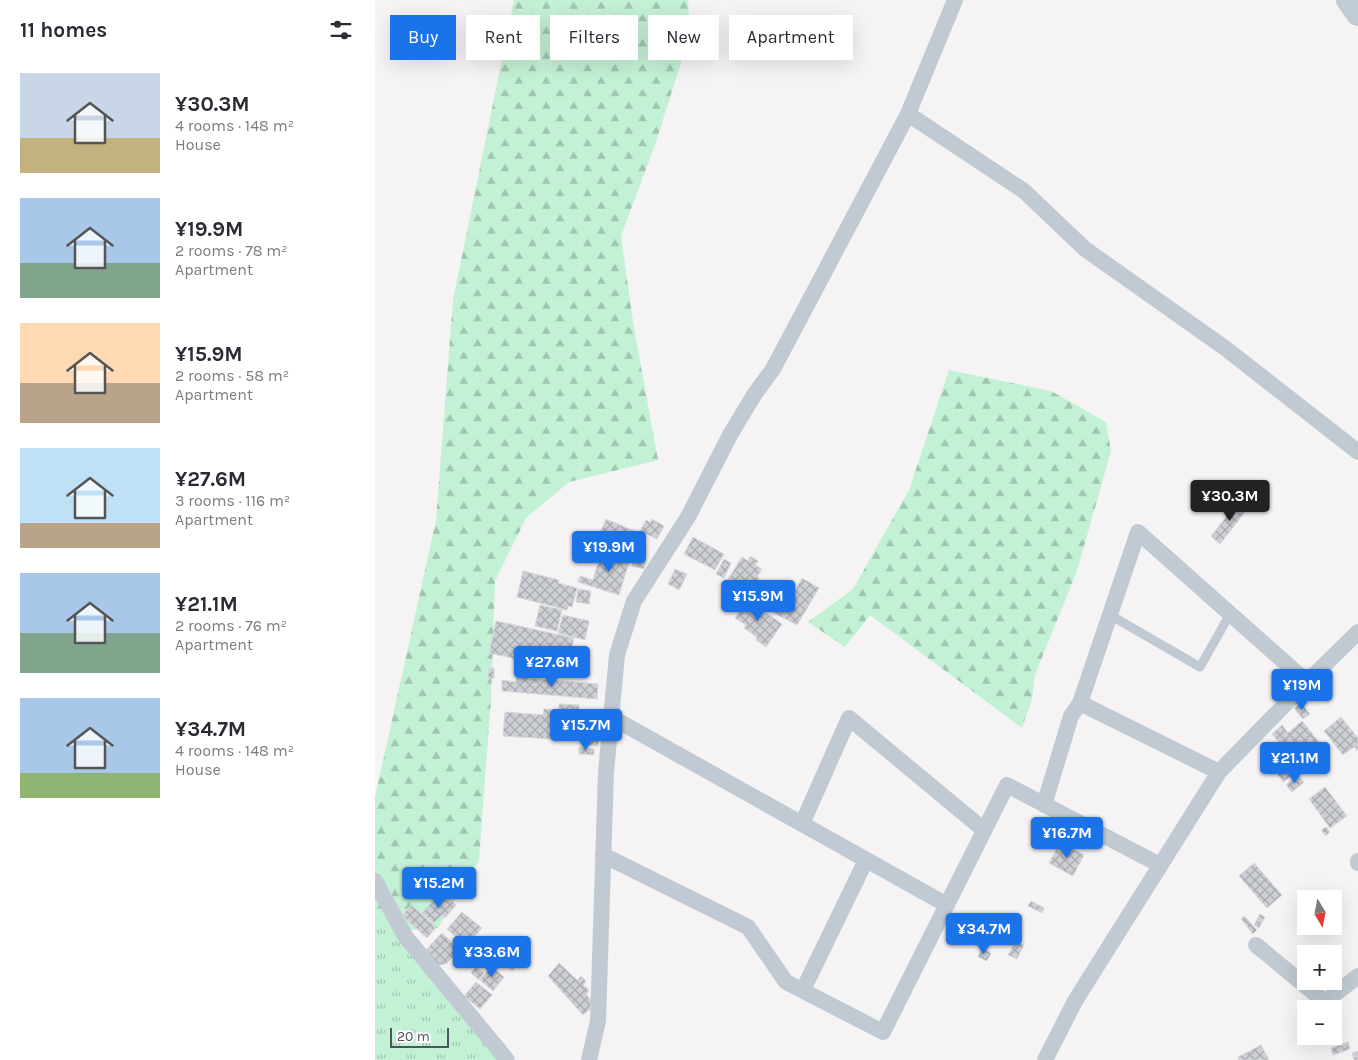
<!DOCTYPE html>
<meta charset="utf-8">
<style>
body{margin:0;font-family:Karla,sans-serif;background:#f7f7f7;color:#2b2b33;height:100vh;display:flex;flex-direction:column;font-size:19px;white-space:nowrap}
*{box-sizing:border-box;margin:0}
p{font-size:16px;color:#7c7c81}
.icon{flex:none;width:28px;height:28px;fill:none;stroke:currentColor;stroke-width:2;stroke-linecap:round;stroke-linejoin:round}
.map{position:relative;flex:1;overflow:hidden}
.side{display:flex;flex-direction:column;background:#fff;width:375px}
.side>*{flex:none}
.banner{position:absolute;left:15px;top:15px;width:475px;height:45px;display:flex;gap:10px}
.needle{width:32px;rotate:170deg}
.buttons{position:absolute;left:922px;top:890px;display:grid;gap:10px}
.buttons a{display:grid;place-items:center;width:45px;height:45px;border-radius:0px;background:#fff;box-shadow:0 5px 20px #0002;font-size:25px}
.scale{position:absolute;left:15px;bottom:12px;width:59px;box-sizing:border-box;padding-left:5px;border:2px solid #4a5661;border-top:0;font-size:14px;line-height:18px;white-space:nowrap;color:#4a5661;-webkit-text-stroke:4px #fff;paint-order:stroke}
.price{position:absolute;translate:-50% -42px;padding:0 11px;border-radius:5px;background:#1a73e8;color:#fff;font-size:16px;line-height:32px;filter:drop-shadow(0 1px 2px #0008)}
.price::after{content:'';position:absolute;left:50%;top:30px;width:15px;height:11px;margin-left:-8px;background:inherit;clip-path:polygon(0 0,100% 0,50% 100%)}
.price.selected{background:#222;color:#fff}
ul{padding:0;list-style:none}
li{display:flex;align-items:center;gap:15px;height:125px;padding:0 20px}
li span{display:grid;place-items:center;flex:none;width:140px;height:100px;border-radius:0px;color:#555}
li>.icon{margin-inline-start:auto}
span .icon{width:60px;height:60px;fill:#fffc;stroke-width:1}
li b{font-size:21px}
h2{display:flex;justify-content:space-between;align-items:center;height:60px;padding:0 20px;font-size:21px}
.tag{padding:0 18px;border-radius:0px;background:#fff;box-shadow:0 5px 20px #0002;font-size:18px;line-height:45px}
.tag.selected{background:#1a73e8;color:#fff}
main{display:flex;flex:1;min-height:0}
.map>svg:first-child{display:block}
.forest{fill:url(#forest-firs)}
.park{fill:url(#park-tufts)}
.building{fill:url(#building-cross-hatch);stroke:#d7d9de}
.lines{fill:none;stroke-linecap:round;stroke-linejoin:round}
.lane{stroke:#c1cad2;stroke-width:9}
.street{stroke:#c1cad2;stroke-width:16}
.secondary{stroke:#c1cbd6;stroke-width:24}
</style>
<main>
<section class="side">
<h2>11 homes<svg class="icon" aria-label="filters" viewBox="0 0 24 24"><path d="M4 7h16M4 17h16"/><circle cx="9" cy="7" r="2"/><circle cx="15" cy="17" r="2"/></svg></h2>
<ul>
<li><span style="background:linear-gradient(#c9d6e8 65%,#c2b280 0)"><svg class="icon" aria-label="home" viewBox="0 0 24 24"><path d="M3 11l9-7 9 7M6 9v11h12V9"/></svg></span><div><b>¥30.3M</b><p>4 rooms · 148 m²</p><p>House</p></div></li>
<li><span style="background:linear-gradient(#a9c7e8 65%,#7fa58c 0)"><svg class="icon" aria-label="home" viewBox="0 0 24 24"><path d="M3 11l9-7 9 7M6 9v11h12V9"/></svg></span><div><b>¥19.9M</b><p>2 rooms · 78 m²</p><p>Apartment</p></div></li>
<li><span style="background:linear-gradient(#ffd9b3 60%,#b9a48a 0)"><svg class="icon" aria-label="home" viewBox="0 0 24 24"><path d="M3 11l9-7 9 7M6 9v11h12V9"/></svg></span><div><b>¥15.9M</b><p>2 rooms · 58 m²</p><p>Apartment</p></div></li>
<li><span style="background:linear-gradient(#bfe0f5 75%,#b9a48a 0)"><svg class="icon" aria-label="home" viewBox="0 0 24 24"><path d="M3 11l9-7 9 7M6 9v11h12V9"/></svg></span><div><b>¥27.6M</b><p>3 rooms · 116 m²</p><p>Apartment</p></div></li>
<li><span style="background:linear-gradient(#a9c7e8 60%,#7fa58c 0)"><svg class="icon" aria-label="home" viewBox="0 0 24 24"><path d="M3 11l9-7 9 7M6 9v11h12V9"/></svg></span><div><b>¥21.1M</b><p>2 rooms · 76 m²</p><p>Apartment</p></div></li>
<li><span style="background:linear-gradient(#a9c7e8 75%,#8fb573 0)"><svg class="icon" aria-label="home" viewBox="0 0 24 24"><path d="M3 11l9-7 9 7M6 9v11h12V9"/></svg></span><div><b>¥34.7M</b><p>4 rooms · 148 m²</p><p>House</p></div></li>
</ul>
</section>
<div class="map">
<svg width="983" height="1060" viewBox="0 0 983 1060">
<defs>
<pattern id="forest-firs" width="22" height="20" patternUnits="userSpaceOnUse" patternTransform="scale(1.25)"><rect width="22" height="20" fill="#c3f1d5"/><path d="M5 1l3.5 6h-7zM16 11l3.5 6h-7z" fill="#a0c6b0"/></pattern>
<pattern id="park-tufts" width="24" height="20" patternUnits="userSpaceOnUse" patternTransform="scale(1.25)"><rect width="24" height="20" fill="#c3f1d5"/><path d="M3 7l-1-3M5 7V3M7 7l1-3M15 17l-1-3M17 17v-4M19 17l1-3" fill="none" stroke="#a0c6b0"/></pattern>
<pattern id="building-cross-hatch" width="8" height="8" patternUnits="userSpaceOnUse" patternTransform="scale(1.25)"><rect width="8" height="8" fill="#cdcfd5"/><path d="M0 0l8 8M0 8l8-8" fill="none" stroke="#a8abb0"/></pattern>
</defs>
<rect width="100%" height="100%" fill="#f5f3f3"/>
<path class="forest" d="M139 0H313L315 34 281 142 246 236 259 328 283 460 194 482 151 518 120 581 116 699 104 860 63 928 0 933V797L61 520 78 300Z
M574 370 676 391 731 422 736 451 702 571 660 675 657 699 647 728 495 615 470 647 433 622 478 589 534 490Z"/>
<path class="park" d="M0 907 32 949 126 1060H0Z"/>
<path class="building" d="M865 500 874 507 845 544 836 536Z
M231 519 269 535 260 555 222 539Z
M277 519 289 526 282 539 265 531 271 520 275 522Z
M318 537 349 554 340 570 309 554Z
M227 550 255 559 244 595 203 582 205 576 218 580Z
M375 556 383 561 380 565 387 569 382 577 384 578 377 590 374 588 371 593 352 581 367 557 373 561Z
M259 558 271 561 269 569 257 566Z
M349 559 356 563 349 578 341 574Z
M300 569 312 574 304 590 293 584Z
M148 571 184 580 183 583 202 588 197 607 193 606 192 610 142 597Z
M427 578 444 588 422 625 399 613 413 590 419 593Z
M203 589 216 591 214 604 201 602Z
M371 599 407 624 391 647 381 640 382 637 369 628 371 625 360 618 365 611 361 609Z
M165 605 187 610 182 631 160 626Z
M188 615 214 621 210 640 183 633Z
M121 621 199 638 192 670 114 653Z
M114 668H119V678H113Z
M142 677 223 684 222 699 127 691V680L141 682Z
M926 703 935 714 928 719 919 708Z
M184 704 204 705V713L206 714 205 738 194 737 193 740 128 736 130 712 168 715 169 709 184 710Z
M966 717 983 738V751L979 747 968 755 949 731Z
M927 721 953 753 947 758 949 761 935 772 931 767 929 769 925 764 923 766 897 734 907 725 913 733Z
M208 725 225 727 223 746 206 744Z
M204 747 219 749V755L204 754Z
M909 766 911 769 914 767 919 774 908 782 901 772Z
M923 775 929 782 917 792 911 785Z
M950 787 972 816 955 828 934 799Z
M951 827 955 832 951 836 946 830Z
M685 842 709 855 698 876 674 863Z
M879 863 907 895 892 908 864 876Z
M69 894 81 905 70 918 67 915 59 923 47 913 62 897 64 899Z
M656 901 669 908 667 913 653 906Z
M36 905 61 927 52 938 27 916Z
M87 912 107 928 91 946 72 929Z
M885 914 890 917 884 928 879 925Z
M621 916 633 921 625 938 613 932Z
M869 916 882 930 878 934 866 919Z
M67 933 85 950 71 964 64 965 50 951Z
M641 941 649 945 642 959 633 955Z
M132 948 146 960 137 971 120 957 126 949 129 951Z
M607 948 616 953 612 961 603 957Z
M184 963 202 980 206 976 211 981 208 985 214 990 211 994 216 1000 215 1009 208 1015 173 976Z
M116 966 129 977 118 991 105 980Z
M101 967 109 973 104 980 96 973Z
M101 982 117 995 105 1009 89 996Z
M973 1042 975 1049 958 1055 956 1048Z
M886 1045 894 1060H864L863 1057Z
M983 1051V1060H979L977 1053Z"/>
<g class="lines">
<path class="lane" d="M735 615 825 667 855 614"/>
<path class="street" d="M533 114 649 191 710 249 850 348 983 452
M705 703 763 532 932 682
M236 717 572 905
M669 805 696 716 705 703 844 772
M427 824 474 718 609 830
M228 855 373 927 411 982 508 1032 632 785 785 865
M983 861V863
M0 881 30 936 132 1060
M881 945 950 1002 983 976
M428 990 491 860
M214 1060 223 1021 231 772 242 655 259 601 313 517 355 435 379 395 398 369 450 271 533 114 580 0
M670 1060 700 1001 844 772 932 682 983 632"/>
<path class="secondary" d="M973 0 983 14"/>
</g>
</svg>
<div class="buttons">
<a><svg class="needle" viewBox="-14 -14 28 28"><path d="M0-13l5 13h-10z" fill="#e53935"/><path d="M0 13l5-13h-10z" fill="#7c7c81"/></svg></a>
<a>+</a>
<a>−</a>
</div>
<div class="scale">20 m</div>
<b class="price selected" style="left:855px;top:522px">¥30.3M</b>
<b class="price" style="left:234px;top:573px">¥19.9M</b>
<b class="price" style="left:383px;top:622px">¥15.9M</b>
<b class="price" style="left:177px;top:688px">¥27.6M</b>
<b class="price" style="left:927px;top:711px">¥19M</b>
<b class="price" style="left:211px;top:751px">¥15.7M</b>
<b class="price" style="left:920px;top:784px">¥21.1M</b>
<b class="price" style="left:692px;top:859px">¥16.7M</b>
<b class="price" style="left:64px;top:909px">¥15.2M</b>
<b class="price" style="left:609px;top:955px">¥34.7M</b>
<b class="price" style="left:117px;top:978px">¥33.6M</b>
<div class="banner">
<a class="tag selected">Buy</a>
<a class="tag">Rent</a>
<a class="tag">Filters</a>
<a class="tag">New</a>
<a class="tag">Apartment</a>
</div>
</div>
</main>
